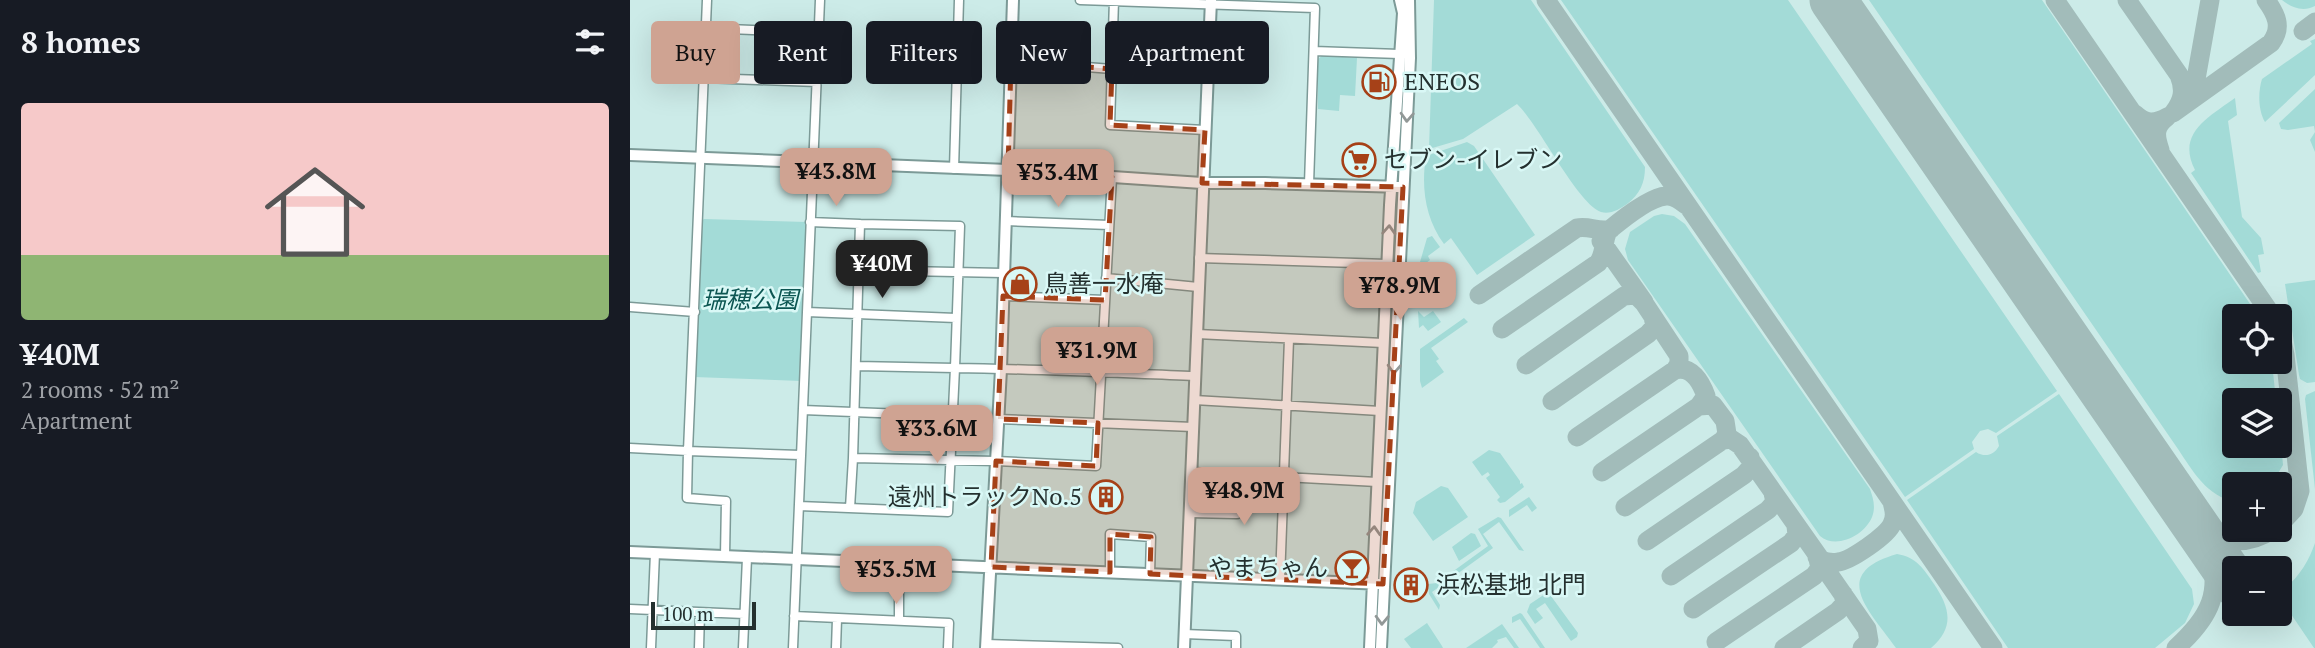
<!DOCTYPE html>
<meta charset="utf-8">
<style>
body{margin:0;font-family:"PT Serif","Noto Sans JP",serif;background:#20242c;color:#f1f3f6;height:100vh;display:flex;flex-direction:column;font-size:26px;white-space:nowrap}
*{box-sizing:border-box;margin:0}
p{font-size:23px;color:#9ea1a6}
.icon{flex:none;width:38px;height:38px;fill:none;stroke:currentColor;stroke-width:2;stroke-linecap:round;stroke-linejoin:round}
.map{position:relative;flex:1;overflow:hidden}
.side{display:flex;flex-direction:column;background:#171b24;width:630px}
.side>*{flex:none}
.top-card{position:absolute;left:21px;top:21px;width:665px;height:63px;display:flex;gap:14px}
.fabs{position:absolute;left:1592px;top:304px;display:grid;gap:14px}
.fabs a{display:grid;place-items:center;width:70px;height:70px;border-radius:7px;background:#171b24;box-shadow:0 7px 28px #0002;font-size:35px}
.scale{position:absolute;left:21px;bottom:18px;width:105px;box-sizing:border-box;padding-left:7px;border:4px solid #24302f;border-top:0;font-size:19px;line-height:24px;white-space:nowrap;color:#24302f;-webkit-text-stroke:5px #d9f8f6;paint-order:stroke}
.price{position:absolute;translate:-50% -60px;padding:0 16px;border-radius:14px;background:#cfa392;color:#111;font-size:23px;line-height:46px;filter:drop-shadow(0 2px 4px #0008)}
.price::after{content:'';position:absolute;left:50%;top:42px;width:21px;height:16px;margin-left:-10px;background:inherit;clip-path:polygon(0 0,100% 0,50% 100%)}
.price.current{background:#222;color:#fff}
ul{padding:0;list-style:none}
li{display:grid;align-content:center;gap:14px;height:371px;padding:0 21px}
li span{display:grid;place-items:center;height:217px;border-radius:7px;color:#555}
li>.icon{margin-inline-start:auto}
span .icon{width:126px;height:126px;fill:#fffc;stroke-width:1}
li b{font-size:30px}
h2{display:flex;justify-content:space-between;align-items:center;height:84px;padding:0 21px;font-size:30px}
.pill{padding:0 24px;border-radius:7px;background:#171b24;box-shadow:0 7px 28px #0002;font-size:24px;line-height:63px}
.pill.current{background:#cfa392;color:#111}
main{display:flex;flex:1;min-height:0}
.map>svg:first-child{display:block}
.green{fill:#a3dbd7}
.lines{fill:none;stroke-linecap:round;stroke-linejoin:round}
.taxiway{stroke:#a2bcba;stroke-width:19}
.runway{stroke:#a2bcba;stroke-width:47}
.minor-casing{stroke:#7c9a97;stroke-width:11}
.tertiary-casing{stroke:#7c9a97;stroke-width:14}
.minor{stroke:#fff;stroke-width:8}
.tertiary{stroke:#fff;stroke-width:10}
.oneway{stroke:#929897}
.marked{fill:#a64118;fill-opacity:0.2;stroke:#a64118;stroke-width:5;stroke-dasharray:14 9;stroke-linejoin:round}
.labels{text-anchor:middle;stroke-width:5;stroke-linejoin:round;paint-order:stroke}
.poi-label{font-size:24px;fill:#24302f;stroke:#d9f8f6;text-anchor:start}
.park-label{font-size:24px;font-style:italic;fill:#0c5652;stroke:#d9f8f6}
</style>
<main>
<section class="side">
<h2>8 homes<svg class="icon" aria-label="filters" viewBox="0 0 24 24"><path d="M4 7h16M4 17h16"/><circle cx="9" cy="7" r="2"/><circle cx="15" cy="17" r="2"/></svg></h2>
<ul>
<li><span style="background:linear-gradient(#f6c9c9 70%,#8fb573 0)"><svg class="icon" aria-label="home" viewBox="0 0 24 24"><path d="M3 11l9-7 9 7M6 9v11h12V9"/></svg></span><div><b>¥40M</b><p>2 rooms · 52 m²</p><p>Apartment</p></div></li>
</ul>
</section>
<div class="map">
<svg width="1685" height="648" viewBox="0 0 1685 648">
<rect width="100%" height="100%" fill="#ccebe8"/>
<path class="green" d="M804 0H901L1015 167C1015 183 1010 194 997 204 990 209 980 215 971 212 947 203 909 125 887 104L833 139 799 149Z
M931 0H1158L1427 391 1366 433 1358 429 1350 431 1342 442 1344 449 1275 497Z
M1239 0H1412L1629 317H1605V362H1642L1646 401H1605V446H1650V432L1653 465 1641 485H1605V501C1578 498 1562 470 1548 449Z
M1652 0H1685V6C1673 12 1662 8 1652 0Z
M1685 39V75L1635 122C1628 110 1628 92 1632 79L1682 44 1680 41Z
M693 55 727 58 725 96 710 95 709 111 688 109V59Z
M1685 89V152L1680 140 1685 132 1684 126 1658 130 1651 129 1649 123Z
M1605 98 1607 115 1598 121 1612 217 1631 238 1634 254 1628 255 1631 272 1628 273 1561 173 1565 170C1546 133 1579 117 1605 98Z
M837 142 844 146 905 235 847 275 821 238 814 244C795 218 791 187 796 156Z
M1032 214 1044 216 1055 224 1240 489C1243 498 1246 507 1242 517 1235 535 1206 550 1190 536L998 260 995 249 1000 232 1024 216Z
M74 219 177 222 171 381 64 377 70 222Z
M802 236 810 247 798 256 800 260 788 269 797 238Z
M1685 280V382L1677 383 1670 379 1669 375 1655 284Z
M788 311 794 317 803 311 811 322 798 331 793 325 789 328Z
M834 318 838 322 801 348 809 359 806 361 814 372 792 388 790 381V349Z
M1685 391V489L1675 399 1676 395Z
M1429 394 1562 589 1564 604 1555 623 1525 648H1378L1277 500 1346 452C1355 458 1364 455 1369 446L1367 436Z
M859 450 870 453 890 481V484L892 483 894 487 875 502 870 503 867 500 870 497 856 478 860 475 858 472 852 476 842 462Z
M811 486 818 488 838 517 803 541 783 513 786 502Z
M899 497 907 508 902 512 897 505 879 517V510Z
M868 517 871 518 894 551 889 550 869 522 853 534 863 548 802 592 810 605 809 610 799 594 798 584 807 583 858 546 848 529Z
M841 533 845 534 851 546 829 561 822 547Z
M1685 543V648H1684L1650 598V592C1668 579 1678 563 1685 543Z
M1267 554C1286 557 1294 569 1304 584 1320 608 1325 627 1301 648H1266C1240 611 1198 574 1267 554Z
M918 592 948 633 947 637 941 641 915 603 906 609 913 618 905 624 897 612 900 604Z
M890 613 892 614 915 648H910L890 619 882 623V617Z
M797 623 812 646 813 648H781L774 639Z
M872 624 889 648H884L876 637 867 640 868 642 862 648H836Z"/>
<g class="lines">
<path class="taxiway" d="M916 0 1363 648
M1425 0 1643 317
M1497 0 1549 75C1555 90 1553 100 1544 112
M1673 31 1685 22
M1566 79 1580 0
M1543 113 1641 43C1653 27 1646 14 1636 0
M1505 114C1516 124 1524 124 1537 117 1524 127 1525 135 1530 150
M971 241 1014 302
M849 295 947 228C959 225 969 233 981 229
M872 329 968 263C976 253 972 243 978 231 990 221 1020 197 1036 196 1044 195 1050 200 1056 205
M1650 331 1655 355 1670 491 1664 509 1650 524
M896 365 994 296 1006 295 1014 303 1049 356V364L1045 370C1061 365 1071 382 1076 396L1069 406 1083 405 1095 421 1097 434 1093 440 1101 439 1110 445 1191 560C1196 562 1202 563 1208 562 1220 561 1258 535 1262 524 1266 516 1264 510 1262 502
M922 401 1018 334 1025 326 1023 317
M947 437 1045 370
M972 472 1069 406
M995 507 1093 440
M1561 519C1584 543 1614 548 1642 530
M1017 541 1114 475 1121 467 1120 457
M1187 557 1237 629 1239 641 1232 648
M1041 576 1138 510 1145 502 1143 493
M1063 609 1161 543 1167 535 1166 526
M1086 642 1184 576 1190 568 1188 559
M1154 648 1208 611 1215 603 1213 594
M1546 648C1581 616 1592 593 1579 545"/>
<path class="runway" d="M1203 0 1605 583"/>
<defs>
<path id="minor" d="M77 0 58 451 170 455
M450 0 685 8 679 184
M484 0 480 125 575 130
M76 28 188 33
M684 51 769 54
M381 61 482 69
M74 78 187 82
M324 169 329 0
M482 177 466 466 366 461 223 458 230 224 330 226 325 368C405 369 485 373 565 376
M376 221 479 225
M180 222 230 224
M569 258 757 264
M228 270 373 273
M476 278 568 287
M373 296 475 300
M0 307 65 312
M177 312 326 318
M567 334 753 343
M564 400 750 411
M173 410 323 416
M368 419 563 427
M0 448 58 451 57 498 96 501 95 556
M561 472 747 482
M169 506 318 512 325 368 226 366
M220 508 223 458
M559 513 607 514V474
M480 572V534L521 537 520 574
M650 580 659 339
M0 609 114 614
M164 616 319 623 318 648
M269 620V563
M554 634 606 636V648
M356 644 488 648
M21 648 25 553
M69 648 70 613
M113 648 117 558
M163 648 190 0
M206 648 207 619"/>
<path id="tertiary" d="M0 155 378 170 572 183H635L773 187
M0 552 753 584
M356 648 371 369 383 0
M554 648 581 0
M740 648 760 205 773 13 770 0
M751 648 780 58 779 0"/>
</defs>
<use href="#minor" class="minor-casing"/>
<use href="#tertiary" class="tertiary-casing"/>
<use href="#minor" class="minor"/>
<use href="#tertiary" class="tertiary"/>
</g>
<defs><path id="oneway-chevron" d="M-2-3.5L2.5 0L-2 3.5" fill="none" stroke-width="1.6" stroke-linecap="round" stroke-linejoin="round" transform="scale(1.75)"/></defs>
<g class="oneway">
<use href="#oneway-chevron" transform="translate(777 117) rotate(93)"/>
<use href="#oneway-chevron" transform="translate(759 230) rotate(-87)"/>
<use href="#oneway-chevron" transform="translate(764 369) rotate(93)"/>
<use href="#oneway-chevron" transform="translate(744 531) rotate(-87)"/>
<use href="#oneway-chevron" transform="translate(752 620) rotate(92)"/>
</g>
<path class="marked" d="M381 61 482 69 480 125 575 130 572 183 773 187 753 584 520 574 521 537 480 534V572L361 567 366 461 466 466 468 423 368 419 373 296 475 300 482 177 378 170Z"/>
<defs>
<symbol id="fuel-ring" viewBox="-11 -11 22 22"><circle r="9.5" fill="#d9f8f6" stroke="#a64118" stroke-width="1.5"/><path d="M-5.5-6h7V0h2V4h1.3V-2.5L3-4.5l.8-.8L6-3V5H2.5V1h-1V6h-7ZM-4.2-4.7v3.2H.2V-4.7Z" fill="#a64118"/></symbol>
<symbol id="supermarket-ring" viewBox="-11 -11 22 22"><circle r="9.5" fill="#d9f8f6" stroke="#a64118" stroke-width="1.5"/><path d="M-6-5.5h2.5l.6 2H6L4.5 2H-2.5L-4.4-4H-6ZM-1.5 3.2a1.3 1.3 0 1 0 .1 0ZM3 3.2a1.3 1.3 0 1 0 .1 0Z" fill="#a64118"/></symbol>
<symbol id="shop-ring" viewBox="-11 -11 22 22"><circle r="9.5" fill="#d9f8f6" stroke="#a64118" stroke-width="1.5"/><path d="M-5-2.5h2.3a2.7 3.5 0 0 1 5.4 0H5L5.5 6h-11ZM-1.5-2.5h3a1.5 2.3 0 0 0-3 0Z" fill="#a64118"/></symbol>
<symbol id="building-ring" viewBox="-11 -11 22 22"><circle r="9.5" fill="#d9f8f6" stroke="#a64118" stroke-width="1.5"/><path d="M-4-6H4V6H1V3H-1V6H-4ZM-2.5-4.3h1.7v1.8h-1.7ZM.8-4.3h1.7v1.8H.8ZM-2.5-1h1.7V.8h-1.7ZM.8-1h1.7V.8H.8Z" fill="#a64118"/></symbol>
<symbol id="bar-ring" viewBox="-11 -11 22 22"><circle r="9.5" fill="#d9f8f6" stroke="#a64118" stroke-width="1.5"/><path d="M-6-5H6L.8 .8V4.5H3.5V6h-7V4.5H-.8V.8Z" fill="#a64118"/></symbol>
</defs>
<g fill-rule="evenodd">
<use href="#fuel-ring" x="730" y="63" width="38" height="38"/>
<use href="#supermarket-ring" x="710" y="141" width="38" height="38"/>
<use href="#shop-ring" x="371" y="265" width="38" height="38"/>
<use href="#building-ring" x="457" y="478" width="38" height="38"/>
<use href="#bar-ring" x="703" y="549" width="38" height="38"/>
<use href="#building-ring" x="762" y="566" width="38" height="38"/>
</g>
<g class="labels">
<g class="poi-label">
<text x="774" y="90">ENEOS</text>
<text x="754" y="168">セブン-イレブン</text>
<text x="414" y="292">鳥善一水庵</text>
<text x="452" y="505" text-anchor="end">遠州トラックNo.5</text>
<text x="698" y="576" text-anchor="end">やまちゃん</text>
<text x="806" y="593">浜松基地 北門</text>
</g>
<g class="park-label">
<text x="120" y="308">瑞穂公園</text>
</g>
</g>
</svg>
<div class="fabs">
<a><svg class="icon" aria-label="locate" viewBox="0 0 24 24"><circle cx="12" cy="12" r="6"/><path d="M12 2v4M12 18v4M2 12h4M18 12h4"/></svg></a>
<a><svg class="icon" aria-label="layers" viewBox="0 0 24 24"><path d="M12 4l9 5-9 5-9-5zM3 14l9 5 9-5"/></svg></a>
<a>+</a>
<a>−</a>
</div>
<div class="scale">100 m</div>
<b class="price" style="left:206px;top:208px">¥43.8M</b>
<b class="price" style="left:428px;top:209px">¥53.4M</b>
<b class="price current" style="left:252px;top:300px">¥40M</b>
<b class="price" style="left:770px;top:322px">¥78.9M</b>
<b class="price" style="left:467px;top:387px">¥31.9M</b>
<b class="price" style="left:307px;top:465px">¥33.6M</b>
<b class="price" style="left:614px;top:527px">¥48.9M</b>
<b class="price" style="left:266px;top:606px">¥53.5M</b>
<div class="top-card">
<a class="pill current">Buy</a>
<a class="pill">Rent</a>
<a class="pill">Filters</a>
<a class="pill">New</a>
<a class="pill">Apartment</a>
</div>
</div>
</main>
